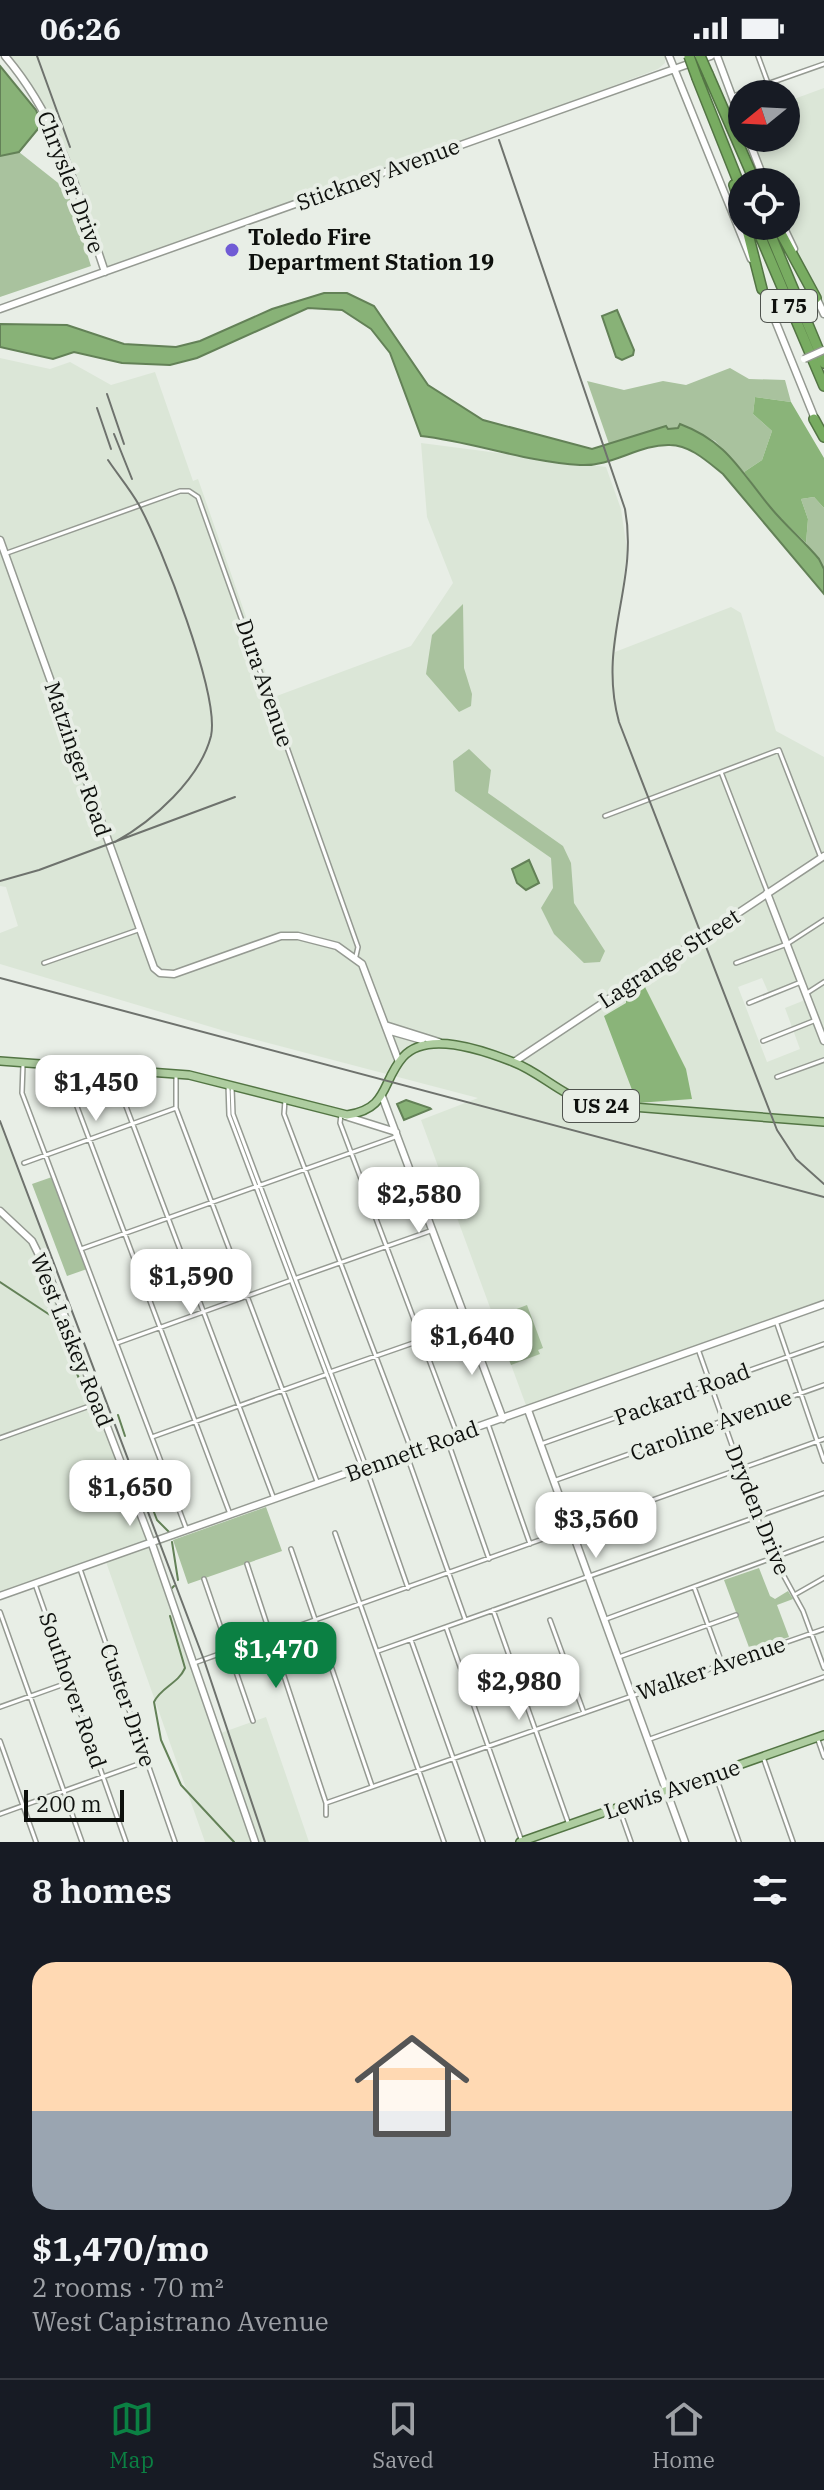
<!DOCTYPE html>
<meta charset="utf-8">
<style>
body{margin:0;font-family:"IBM Plex Serif",serif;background:#242831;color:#f1f3f6;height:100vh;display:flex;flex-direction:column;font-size:30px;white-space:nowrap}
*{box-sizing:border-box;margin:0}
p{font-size:26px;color:#9ea1a6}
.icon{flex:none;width:44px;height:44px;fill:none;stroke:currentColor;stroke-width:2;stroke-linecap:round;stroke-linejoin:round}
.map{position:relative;height:1786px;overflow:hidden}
.drawer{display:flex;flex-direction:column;background:#171b24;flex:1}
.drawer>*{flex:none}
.needle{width:52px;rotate:252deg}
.buttons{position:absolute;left:728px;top:24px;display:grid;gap:16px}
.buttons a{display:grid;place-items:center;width:72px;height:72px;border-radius:50%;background:#171b24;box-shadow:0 4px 12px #0003;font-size:40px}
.scale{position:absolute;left:24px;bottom:20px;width:100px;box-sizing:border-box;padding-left:8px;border:4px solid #0e100d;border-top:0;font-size:22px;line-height:28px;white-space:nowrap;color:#0e100d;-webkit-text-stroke:6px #e8eee6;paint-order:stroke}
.price{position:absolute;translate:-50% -68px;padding:0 18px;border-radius:16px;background:#fff;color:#222;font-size:26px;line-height:52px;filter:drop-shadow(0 2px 4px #0008)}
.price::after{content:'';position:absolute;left:50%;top:48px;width:24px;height:18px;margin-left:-12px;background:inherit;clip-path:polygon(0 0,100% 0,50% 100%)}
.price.on{background:#0b8043;color:#fff}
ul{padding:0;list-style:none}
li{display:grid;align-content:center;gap:16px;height:424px;padding:0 32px}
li+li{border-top:2px solid #363941}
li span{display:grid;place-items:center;height:248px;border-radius:24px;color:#555}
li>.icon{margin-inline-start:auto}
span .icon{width:144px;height:144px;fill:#fffc;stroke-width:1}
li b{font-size:34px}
h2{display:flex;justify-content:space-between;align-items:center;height:96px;padding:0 32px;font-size:34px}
.status{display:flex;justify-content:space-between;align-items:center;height:56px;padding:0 40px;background:#171b24;direction:ltr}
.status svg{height:22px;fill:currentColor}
.tab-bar{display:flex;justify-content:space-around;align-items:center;height:112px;border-top:2px solid #363941;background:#171b24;font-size:22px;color:#9ea1a6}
.tab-bar a{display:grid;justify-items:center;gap:4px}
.tab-bar .on{color:#0b8043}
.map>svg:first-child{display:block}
.built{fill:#dbe6d7;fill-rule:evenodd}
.green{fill:#a9c29e}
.forest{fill:#8ab479}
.water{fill:#88b277;stroke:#638157;stroke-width:2}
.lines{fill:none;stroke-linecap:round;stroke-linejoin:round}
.stream{stroke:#638157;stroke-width:2}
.street-casing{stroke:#959a92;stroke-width:6}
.secondary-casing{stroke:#959a92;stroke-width:9}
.primary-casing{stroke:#537544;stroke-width:10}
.highway-casing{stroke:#537544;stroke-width:12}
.street{stroke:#fff;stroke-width:3}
.secondary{stroke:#fff;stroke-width:6}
.primary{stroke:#aecda0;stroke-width:7}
.highway{stroke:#78ac61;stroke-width:9}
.rail{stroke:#6e726d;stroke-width:2}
.secondary-bridge-casing{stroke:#959a92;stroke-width:9;stroke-linecap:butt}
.highway-bridge-casing{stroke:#537544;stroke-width:12;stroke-linecap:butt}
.secondary-bridge{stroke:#fff;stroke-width:6}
.highway-bridge{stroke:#78ac61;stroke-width:9}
.poi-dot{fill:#705bd5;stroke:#e8eee6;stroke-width:3}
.labels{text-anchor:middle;stroke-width:8;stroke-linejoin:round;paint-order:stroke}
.shield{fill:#e8eee6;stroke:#4f534e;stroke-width:2}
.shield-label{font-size:20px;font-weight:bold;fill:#0e100d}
.street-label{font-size:22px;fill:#0e100d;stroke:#e8eee6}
.poi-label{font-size:22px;font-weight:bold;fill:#0e100d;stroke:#e8eee6;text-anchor:start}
</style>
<div class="status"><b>06:26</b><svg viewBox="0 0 49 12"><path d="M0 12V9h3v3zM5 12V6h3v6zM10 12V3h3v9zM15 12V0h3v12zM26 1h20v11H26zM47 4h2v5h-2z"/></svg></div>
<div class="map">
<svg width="824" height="1786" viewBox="0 0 824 1786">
<rect width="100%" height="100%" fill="#e8eee6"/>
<path class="built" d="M4 0H665V7L658 13 390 114 105 216 59 83Z
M824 32V252L786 169V126H768L751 82H786V46Z
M0 302 50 313 70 306 111 329 155 316 193 425 198 423 274 641 411 590 453 527 427 461 421 387 606 411 621 453 627 494 615 596 731 551 741 557 776 675 824 701V1245L527 1352 421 1064 478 1042 238 979 0 908V877L18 870 6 831 0 830ZM762 922 769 938 798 927 805 944 785 952 800 993 767 1006 738 931Z
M0 1065 58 1216 50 1219 152 1488 218 1678 266 1661 309 1786H205L106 1506 0 1537Z"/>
<path class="green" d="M19 96 67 134 91 210 0 241V100Z
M730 312 749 323 785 324 791 346 755 341 753 358 772 375 762 404 744 416 715 385 680 368 678 372 609 388 587 325 624 334 663 325 686 329Z
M814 441 824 452V513L806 487 808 463 801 443Z
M463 548 464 612 472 638 471 650 459 656 426 618 432 579Z
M469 693 491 714 488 737 563 790 571 807 574 847 605 895 600 906 584 907 554 878 541 852 553 832 551 802 455 735 453 705Z
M52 1121 87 1213 67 1220 32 1128Z
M527 1249 543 1292 538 1294 540 1298 511 1309 493 1262Z
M266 1451 282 1495 188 1528 173 1484Z
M759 1512 770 1540 775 1543 788 1535 793 1543 777 1549 789 1581 750 1594 724 1524Z"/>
<path class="forest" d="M755 341 791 346 824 402V452L814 441 801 443 808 463 806 487 772 454 744 416 762 404 772 375 753 358Z
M643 927 686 1013 692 1043 637 1047 604 960 626 947V940Z"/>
<path class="water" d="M0 10 36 54 42 68 19 96 0 100Z
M324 237H347L374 250 428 329 483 364 592 393 666 370 668 373 678 372 680 368C728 386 740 415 771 452 786 470 804 485 819 503L824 513V538L723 418C708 406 690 389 670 389 639 388 612 411 580 409 526 406 474 386 421 380L390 297 371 273 342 254 308 252 197 302 170 309 122 307 74 296 53 303 0 291V268L67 269 124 288 176 291 200 285 272 253Z
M617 254 634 294 633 299 622 304 616 301 602 260Z
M529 804 539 827 526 834 517 827 512 813Z
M406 1044 430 1052 431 1053 404 1064 397 1048Z"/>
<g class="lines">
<path class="stream" d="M0 1226 53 1261 86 1339
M118 1359 125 1380
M145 1433 157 1464 169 1476
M172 1486 178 1524
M172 1532 174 1530
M170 1560 185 1612C178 1628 161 1631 154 1646L161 1684 181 1729 234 1786"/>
<defs>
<path id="street" d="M758 0 772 38
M733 40 824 8
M7 497 180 435H189L198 441 358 891 356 900
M721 716 767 835
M605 760 779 694 821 802
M44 907 138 874
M736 907 787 888 824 864
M807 937 824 926
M749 947 801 926
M763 985 816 964
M23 1009 22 1037 186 1472
M74 1011 73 1040 230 1458
M125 1015 124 1045 274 1443
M176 1018V1052L318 1428
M777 1021 824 1004
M228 1029 229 1059 362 1412
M232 1032 233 1058 365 1408
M285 1044 284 1058 411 1393
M341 1059 340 1067 457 1378
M24 1107 176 1052
M81 1193 398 1080
M297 1222 433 1174
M776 1265 824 1405
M117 1287 289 1225
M698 1293 768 1491 803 1555 824 1612
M330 1316 465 1269
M488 1368 530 1488
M152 1381 325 1319
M0 1382 98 1347
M447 1383 489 1503
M541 1388 824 1288
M406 1397 465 1563
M366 1412 408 1532
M556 1424 824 1329
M335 1477 444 1786
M291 1493 372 1730
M247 1508 326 1747V1759
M80 1513 175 1786
M204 1523 253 1665
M35 1528 126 1786
M694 1531 722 1607
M796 1538 824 1522
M493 1554 568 1766
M0 1556 82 1786
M606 1563 824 1483
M550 1564 584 1657
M446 1571 521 1783
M411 1584 483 1786
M378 1595 824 1437
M619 1601 736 1559
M194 1607 824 1383
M0 1651 70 1626
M817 1681 824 1701
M650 1683 824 1621
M0 1685 36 1786
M763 1701 793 1786
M715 1718 739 1786
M326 1747 824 1573
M619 1752 631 1786
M0 1758 147 1705"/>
<path id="secondary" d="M5 0C59 63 79 140 105 216
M669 0 751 203
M717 0 742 67
M748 82 765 126
M783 170 794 193
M762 232 815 363
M815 239 824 258
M0 253 711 0
M0 484 154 912 160 917 174 918 281 880H298L337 890 362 908 399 1006
M767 837 824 985
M385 969 439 986
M387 974 422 984
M514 1006 824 800
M382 1040 503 1363
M345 1060 396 1076
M0 1155 32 1185 49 1219 152 1488 255 1786
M528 1354 685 1786
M0 1540 824 1248"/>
<path id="primary" d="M0 1005 189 1019 347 1059C389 1053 381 1026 403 1001 427 974 483 994 513 1006 542 1017 562 1041 594 1048L824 1066
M520 1786 824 1679"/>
<path id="highway" d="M708 18 755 126
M697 22 742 135
M734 129 742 154
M746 170 762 233
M756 170 824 330
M767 170 824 307
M777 170 816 242
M814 363 824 381"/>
</defs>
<use href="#street" class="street-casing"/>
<use href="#secondary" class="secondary-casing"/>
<use href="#primary" class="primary-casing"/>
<use href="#highway" class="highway-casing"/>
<use href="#street" class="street"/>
<use href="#secondary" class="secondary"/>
<use href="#primary" class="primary"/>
<use href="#highway" class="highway"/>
<path class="rail" d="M37 0 70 91
M499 84 625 453C639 528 597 585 619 666L777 1074 796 1103 824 1128
M107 338 124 388
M97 352 111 393
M114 378 132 423
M108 404C118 419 130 433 139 449 161 489 220 639 211 680 200 723 153 765 115 786
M0 825 39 814 235 741
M0 922 824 1141
M0 1065 204 1604 265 1786"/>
<defs>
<path id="secondary-bridge" d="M804 303 824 294"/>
<path id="highway-bridge" d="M689 0 697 22
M700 0 708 18"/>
</defs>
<use href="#secondary-bridge" class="secondary-bridge-casing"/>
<use href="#highway-bridge" class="highway-bridge-casing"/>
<use href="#secondary-bridge" class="secondary-bridge"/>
<use href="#highway-bridge" class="highway-bridge"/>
</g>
<circle class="poi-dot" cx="232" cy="194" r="8"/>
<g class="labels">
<g class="shield">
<rect x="761" y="234" width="56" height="32" rx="6"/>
<rect x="563" y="1034" width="76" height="32" rx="6"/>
</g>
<g class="shield-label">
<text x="789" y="257">I 75</text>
<text x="601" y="1057">US 24</text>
</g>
<g class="street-label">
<text transform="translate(378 118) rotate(-20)" y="8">Stickney Avenue</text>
<text transform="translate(71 126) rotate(69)" y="8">Chrysler Drive</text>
<text transform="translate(265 627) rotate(71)" y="8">Dura Avenue</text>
<text transform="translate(78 703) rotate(71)" y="8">Matzinger Road</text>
<text transform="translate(669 902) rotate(-33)" y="8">Lagrange Street</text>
<text transform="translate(72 1284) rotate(68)" y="8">West Laskey Road</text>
<text transform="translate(682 1338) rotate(-20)" y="8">Packard Road</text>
<text transform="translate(711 1369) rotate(-20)" y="8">Caroline Avenue</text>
<text transform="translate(412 1395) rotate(-20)" y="8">Bennett Road</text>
<text transform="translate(758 1454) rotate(68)" y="8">Dryden Drive</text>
<text transform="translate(711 1612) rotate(-19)" y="8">Walker Avenue</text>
<text transform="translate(73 1634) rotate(71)" y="8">Southover Road</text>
<text transform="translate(128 1649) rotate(71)" y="8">Custer Drive</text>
<text transform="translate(672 1733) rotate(-19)" y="8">Lewis Avenue</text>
</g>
<g class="poi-label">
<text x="248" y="189">Toledo Fire<tspan x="248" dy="25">Department Station 19</tspan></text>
</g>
</g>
</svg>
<div class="buttons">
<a><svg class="needle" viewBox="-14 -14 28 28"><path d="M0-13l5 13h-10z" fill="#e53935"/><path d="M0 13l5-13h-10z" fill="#9ea1a6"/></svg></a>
<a><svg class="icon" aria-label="locate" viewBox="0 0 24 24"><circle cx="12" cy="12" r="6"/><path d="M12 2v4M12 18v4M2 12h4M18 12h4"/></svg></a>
</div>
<div class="scale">200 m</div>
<b class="price" style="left:96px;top:1067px">$1,450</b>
<b class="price" style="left:419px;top:1179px">$2,580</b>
<b class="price" style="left:191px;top:1261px">$1,590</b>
<b class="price" style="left:472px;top:1321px">$1,640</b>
<b class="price" style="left:130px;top:1472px">$1,650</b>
<b class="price" style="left:596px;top:1504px">$3,560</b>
<b class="price on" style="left:276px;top:1634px">$1,470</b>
<b class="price" style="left:519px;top:1666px">$2,980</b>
</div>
<section class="drawer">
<h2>8 homes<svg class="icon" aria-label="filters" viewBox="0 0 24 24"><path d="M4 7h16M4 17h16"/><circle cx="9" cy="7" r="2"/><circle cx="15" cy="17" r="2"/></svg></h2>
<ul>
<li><span style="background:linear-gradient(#ffd9b3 60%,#9aa5b1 0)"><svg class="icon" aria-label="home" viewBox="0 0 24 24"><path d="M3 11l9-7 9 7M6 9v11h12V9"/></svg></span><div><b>$1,470/mo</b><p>2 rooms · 70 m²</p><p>West Capistrano Avenue</p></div></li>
</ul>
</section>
<nav class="tab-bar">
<a class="on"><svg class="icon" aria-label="map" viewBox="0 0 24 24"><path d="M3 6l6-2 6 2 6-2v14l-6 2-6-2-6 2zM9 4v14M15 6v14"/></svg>Map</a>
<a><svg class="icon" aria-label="saved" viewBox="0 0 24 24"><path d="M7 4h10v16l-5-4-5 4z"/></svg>Saved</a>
<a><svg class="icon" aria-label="home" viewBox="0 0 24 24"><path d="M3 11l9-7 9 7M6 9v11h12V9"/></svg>Home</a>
</nav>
